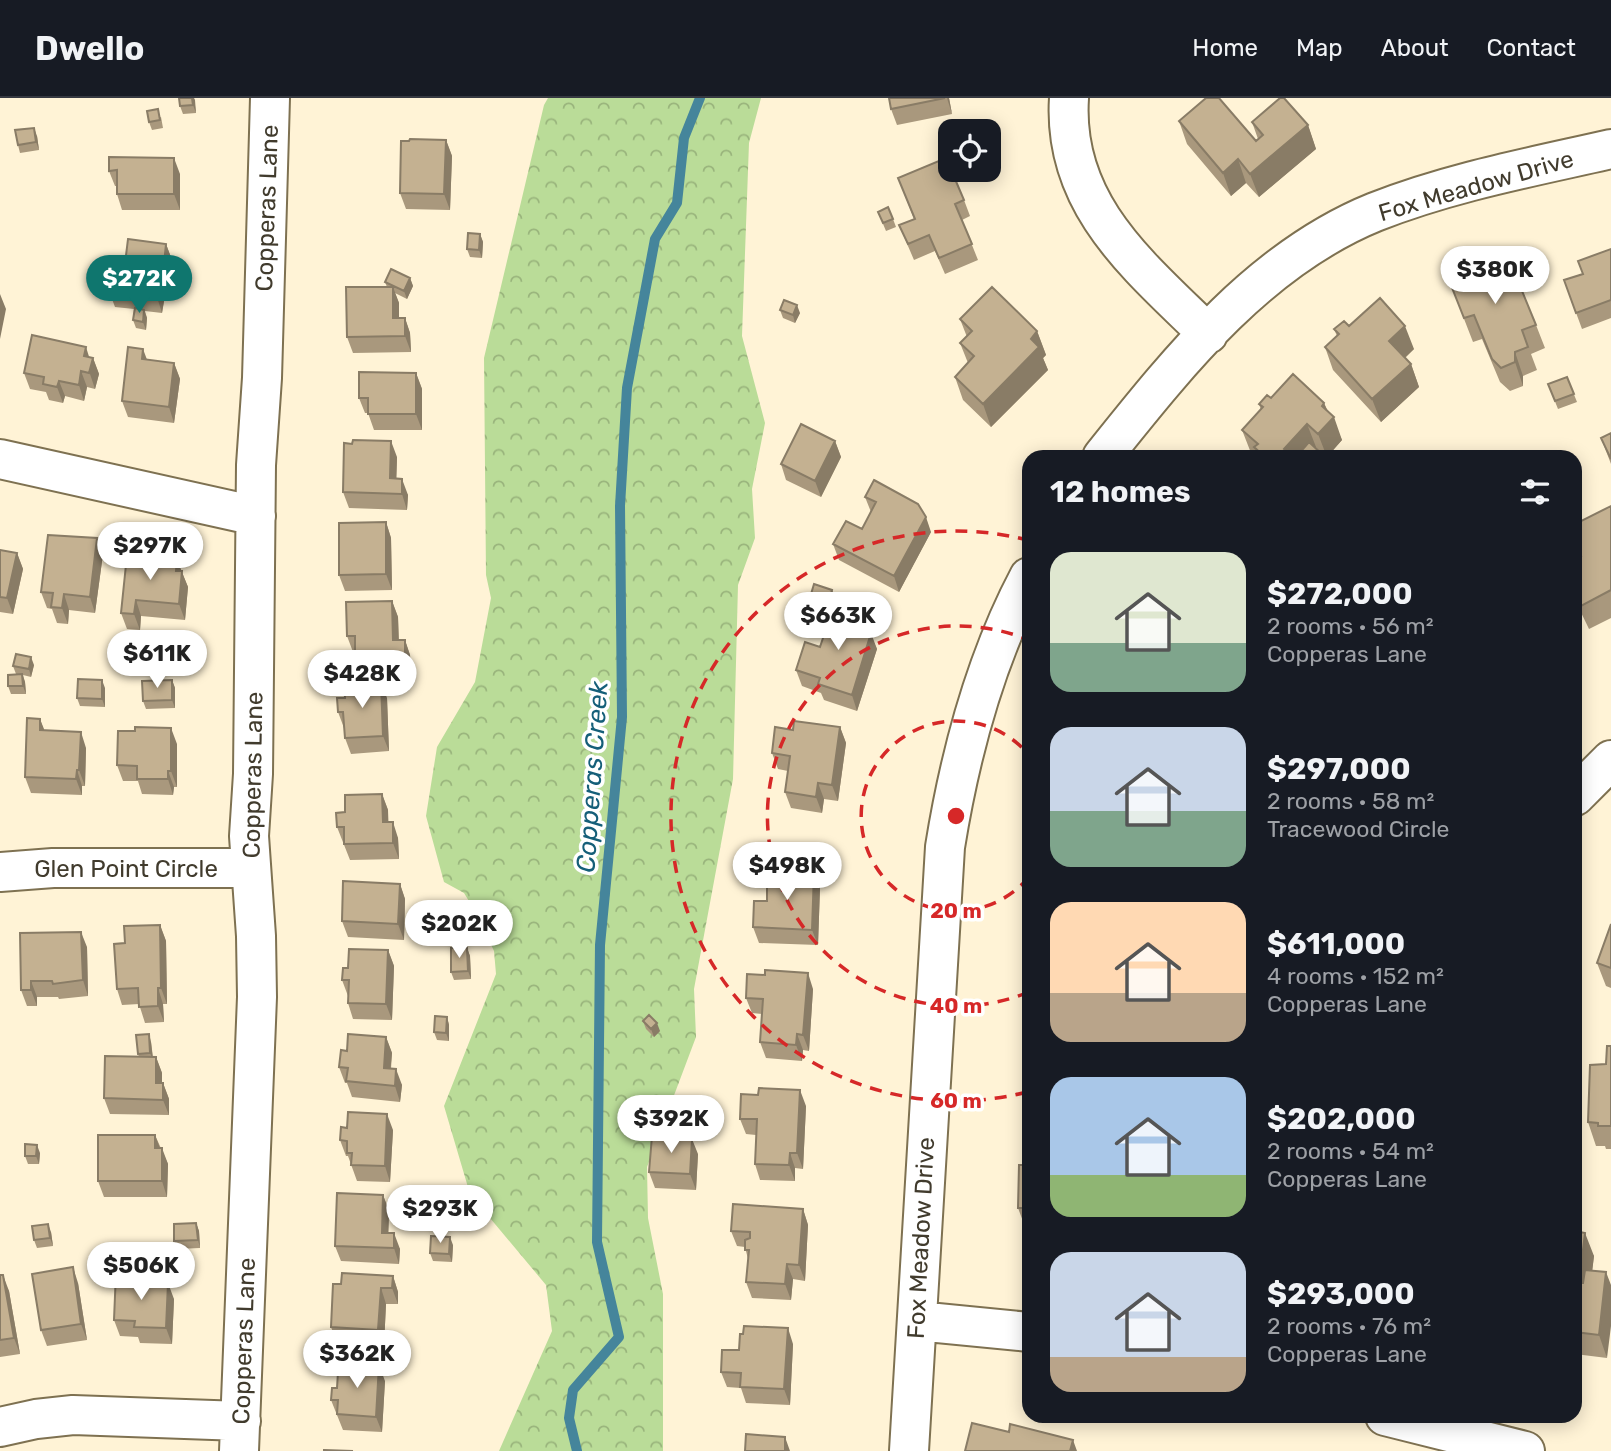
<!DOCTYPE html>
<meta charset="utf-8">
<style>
body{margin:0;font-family:Rubik,sans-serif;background:#20242c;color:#f1f3f6;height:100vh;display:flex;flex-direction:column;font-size:26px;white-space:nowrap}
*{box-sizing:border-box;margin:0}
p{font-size:23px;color:#9ea1a6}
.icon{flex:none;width:38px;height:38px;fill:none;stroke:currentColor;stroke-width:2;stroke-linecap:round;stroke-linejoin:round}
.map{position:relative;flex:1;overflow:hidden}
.sheet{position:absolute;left:1022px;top:352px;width:560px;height:973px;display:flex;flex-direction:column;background:#171b24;border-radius:21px;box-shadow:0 4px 18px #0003}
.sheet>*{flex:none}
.buttons{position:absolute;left:938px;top:21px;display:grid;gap:14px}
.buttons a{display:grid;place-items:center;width:63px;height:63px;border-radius:14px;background:#171b24;box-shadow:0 4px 18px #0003;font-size:35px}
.price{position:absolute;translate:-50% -60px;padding:0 16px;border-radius:24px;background:#fff;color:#222;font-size:23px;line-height:46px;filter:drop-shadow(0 2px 4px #0008)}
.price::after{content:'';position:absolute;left:50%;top:42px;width:21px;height:16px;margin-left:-10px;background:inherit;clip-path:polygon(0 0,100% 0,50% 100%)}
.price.selected{background:#0f766e;color:#fff}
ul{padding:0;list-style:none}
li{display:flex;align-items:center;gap:21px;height:175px;padding:0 28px}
li span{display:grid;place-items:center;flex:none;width:196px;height:140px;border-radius:21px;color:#555}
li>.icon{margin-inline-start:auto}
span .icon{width:84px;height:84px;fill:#fffc;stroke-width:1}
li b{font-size:30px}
h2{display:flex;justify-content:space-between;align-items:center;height:84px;padding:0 28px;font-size:30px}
header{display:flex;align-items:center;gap:42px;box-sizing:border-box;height:98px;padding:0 35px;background:#171b24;border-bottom:2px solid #363941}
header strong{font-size:33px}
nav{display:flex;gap:38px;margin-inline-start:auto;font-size:24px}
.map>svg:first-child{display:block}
.forest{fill:url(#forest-crowns)}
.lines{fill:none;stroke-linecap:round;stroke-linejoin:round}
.stream{stroke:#45859b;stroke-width:10}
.minor-casing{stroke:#7e7151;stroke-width:42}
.minor{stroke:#fff;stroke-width:38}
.wall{fill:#a9987d}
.shaded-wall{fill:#897c66}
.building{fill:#c4b191;stroke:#897c66;stroke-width:2}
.ring{fill:none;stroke:#d62828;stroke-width:3.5;stroke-dasharray:12 9}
.labels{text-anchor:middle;stroke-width:7;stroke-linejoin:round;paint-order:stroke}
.street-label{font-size:24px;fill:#413b2d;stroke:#fff}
.water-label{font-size:26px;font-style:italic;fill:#155f79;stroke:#fff}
.centre{fill:#d62828;stroke:#fff;stroke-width:3.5}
.ring-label{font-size:21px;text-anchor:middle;font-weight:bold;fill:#d62828;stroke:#fff;stroke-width:7;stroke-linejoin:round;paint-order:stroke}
</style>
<header>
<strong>Dwello</strong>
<nav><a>Home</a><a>Map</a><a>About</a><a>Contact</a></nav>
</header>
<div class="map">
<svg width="1611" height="1353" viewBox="0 0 1611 1353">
<defs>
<pattern id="forest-crowns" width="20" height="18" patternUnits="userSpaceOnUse" patternTransform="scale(1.75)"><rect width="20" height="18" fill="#badc98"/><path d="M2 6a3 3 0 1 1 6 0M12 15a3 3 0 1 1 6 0" fill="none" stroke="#99b47c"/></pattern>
</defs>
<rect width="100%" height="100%" fill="#fff3d6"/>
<path class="forest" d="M548 0H761L749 45 742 238 765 325 752 391 755 440 738 487 733 681 694 891 696 939 647 1069 648 1120 663 1196V1353H499L552 1233 546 1187 470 1096 444 1008 496 876 494 853 475 813 464 795 444 784 426 718 437 649 475 584 491 500 486 477 484 260 544 7Z"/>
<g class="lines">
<path class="stream" d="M577 1353 569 1320 573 1292 619 1239 597 1144 600 847 622 619 620 408 627 290 655 141 677 105 684 40 700 0"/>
<defs>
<path id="minor" d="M1069 0C1062 107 1139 168 1208 236
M1102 359C1178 264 1259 161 1375 114 1451 84 1532 69 1611 51
M0 361 256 418
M1575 698 1611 662
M0 774 53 770H251
M917 1223 1029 1234
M1385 1318 1525 1353
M0 1329 36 1321 73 1317 241 1323
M239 1353 257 899 256 838 249 738 253 676 256 367 262 280 270 0
M909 1353 945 749C960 656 985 562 1029 479"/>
</defs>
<use href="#minor" class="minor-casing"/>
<use href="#minor" class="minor"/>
</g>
<path class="wall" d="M179 0H194L196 15 183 16 180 8Z
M889 0H949L952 16 897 27 891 11Z
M161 19 163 30 152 32 149 24Z
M1179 23 1256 43 1258 41 1252 24 1308 27 1316 51 1259 99 1246 85 1231 98 1187 46Z
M37 38 39 52 20 55 18 47Z
M446 42 452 58 450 112 406 111 400 95Z
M109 59 180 76V112H122L117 96V88H115L109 73Z
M898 80 964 102 970 118 962 122 978 162 945 176 935 153 914 162 899 127 914 121Z
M878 114 893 121 896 129 886 133Z
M480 136 483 144 482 160 470 159 467 151Z
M166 146 172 162 171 172 175 182 173 198 165 197 162 215 145 213 147 220 146 232 136 230 133 222 134 211 115 209 109 193Z
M1611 151V220L1582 231 1564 182 1583 176Z
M1447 177 1536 227 1545 250 1531 256 1537 272 1523 278V288L1510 293 1500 284 1482 241 1473 244Z
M410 180 413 188 407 201 395 195 399 205V220H405L410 235 411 254 353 255 347 239 387 189 385 184Z
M780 212 800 215 795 225 783 220Z
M960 221 1037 233 1046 257 1043 260 1048 272 991 329 963 302 955 279 968 265 960 245 967 239Z
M1349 228 1414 251 1405 260 1411 266 1419 289 1381 324 1333 272 1325 249 1337 238 1334 231Z
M89 259 93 260 99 276 95 291 87 289 84 303 65 298 63 305 49 302 46 294 30 291 24 275Z
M174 265 180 281 174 325 128 319 122 303Z
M416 275 422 291V332H374L368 315H365L359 300Z
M1567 279 1577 304 1558 311 1548 286Z
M1271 300 1324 305 1342 342 1327 359H1255L1251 355 1242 332 1261 312 1259 306Z
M1611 335V366L1601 340Z
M835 343 841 359 821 399 786 382 781 366Z
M397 359 396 381 408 397 407 412 349 410 343 394Z
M865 399 931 434 899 494 839 462 833 446 862 431 871 414Z
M1611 408V520L1589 531 1575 502V461L1579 459 1575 451V426Z
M386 424 391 440 392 492 345 493 339 477Z
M0 452 17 455 23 471 13 516 0 514Z
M103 456 95 515 69 512 68 526 57 525 52 511 47 510 41 494Z
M177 462 188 489 185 522 141 518 140 532 127 531 121 515Z
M832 492 835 500 827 527 808 521 806 513Z
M392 503 398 519 399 542H405L410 557 411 573 361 574 355 558V554H353L347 538Z
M864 516 870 532 869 535 877 551 857 613 824 602 821 595 802 588 796 572 820 549Z
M34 567 31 579 23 577 25 584 26 596H11L8 588 18 576H16L13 568Z
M172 582 175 590V610L146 611 143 603Z
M105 590V609L80 608 77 600Z
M345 600H387L389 653 351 656 345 640 344 630 338 614Z
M40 621 44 633 86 650 85 688H82V697L31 695 25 679Z
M840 629 846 645 838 703 824 701 822 715 791 710 785 694 788 673 778 671 772 655 793 632Z
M177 646V689H174L173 697 142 696 138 683H123L117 667Z
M382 696 388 712V724L398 740 399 761 350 762 337 729 345 714Z
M814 774 820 790 818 847 759 845 753 829 767 803Z
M400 786 405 801 404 842 348 839 342 823Z
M449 822 448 841H432L429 832Z
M1611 826V890L1606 888 1597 865Z
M160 827 166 843 167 906H163L164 924 145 925 139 906 122 907 117 891 125 845Z
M20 835 87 849 88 898 59 901 58 899H37V908H27L21 892Z
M467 850 470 858 471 881 454 882 451 874Z
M388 852 394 868 392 922 353 921 348 905V898L342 882 348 870Z
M813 891 809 953 803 952 802 963 766 960 760 944 762 916 752 915 746 900Z
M447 919 449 927V943L437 942 434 934Z
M643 923 660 933 654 939 646 931Z
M386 939 392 955 391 971 402 987 400 1004 352 999 347 985H345L339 969 347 953Z
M151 944 153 959H156L162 975V985H163L169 1001V1017L110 1016 104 1000 139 959 138 956Z
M1611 948V1051H1606L1605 1048H1596L1588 1024Z
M806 1008 803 1071 795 1070V1083L760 1082 755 1066 756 1037 746 1036 740 1021Z
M393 1032 390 1084 357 1083 348 1058H346L340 1042Z
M155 1037 168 1066 167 1099H104L98 1083Z
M40 1055 39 1066H28L25 1058Z
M698 1056 696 1092 655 1090 649 1074Z
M1029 1067V1139L1027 1134V1126H1024L1018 1110Z
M383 1097 389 1113 388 1135 400 1151 399 1166 341 1163 335 1148Z
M803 1111 808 1127 805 1183 793 1181 791 1202 752 1200 746 1184 748 1161 745 1149 737 1148 731 1133Z
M196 1125 199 1133 200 1150 177 1151 174 1143Z
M1575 1133 1594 1158 1592 1173 1607 1260 1575 1256Z
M51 1134 53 1148 37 1150 34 1142Z
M453 1147 452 1164 433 1163 430 1155Z
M0 1177 9 1193 20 1256 0 1259Z
M393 1178 398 1194V1206H386L384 1247 337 1245 331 1229 341 1186Z
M134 1184 174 1201 172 1246 140 1245 138 1239 120 1238 114 1222Z
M78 1185 87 1242 47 1248 41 1232Z
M793 1246 790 1307 746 1305 741 1290 727 1289 721 1274 739 1252Z
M385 1283 382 1334 343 1332 331 1302 337 1290Z"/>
<path class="shaded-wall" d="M192 0H194L195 2 196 15 193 7Z
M947 0H949L952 16Z
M1308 27 1316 51 1259 99 1250 76Z
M34 30 37 38 39 52 36 44Z
M446 42 452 58 450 112 444 96Z
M174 60 180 76V112L174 96Z
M1238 61 1246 85 1231 98 1223 75Z
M480 136 483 144 482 160 479 152Z
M166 146 172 162 171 172 175 182 173 198 167 182 164 166Z
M410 180 413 188 407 201 404 193Z
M159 182 165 197 162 215 157 199Z
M393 189 399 205V236L393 220Z
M0 196 6 211 0 241Z
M797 207 800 215 795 225 793 217Z
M144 212 147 220 146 232 143 224Z
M405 220 410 235 411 254 405 238Z
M1405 228 1414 251 1398 266 1389 243Z
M1037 233 1046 257 1043 260 1048 272 991 329 983 306 1031 241Z
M86 249 91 265 93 260 99 276 95 291 84 258Z
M143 251 149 267 142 261Z
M1515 254 1523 278V288L1515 264Z
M174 265 180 281 174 325 169 309Z
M1411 266 1419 289 1381 324 1372 301Z
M81 273 87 289 84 303 79 287Z
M416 275 422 291V332L416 316Z
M59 283 65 298 63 305 57 289Z
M1324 305 1331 322 1334 319 1342 342 1327 359 1318 336 1322 308Z
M1307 326 1316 349 1307 359H1287L1284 351Z
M391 343 397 359 396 396 390 380Z
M835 343 841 359 821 399 815 383Z
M402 381 408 397 407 412 402 396Z
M926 419 931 434 899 494 894 478Z
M386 424 391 440 392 492 386 476Z
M97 440 103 456 95 515 90 499Z
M17 455 23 471 13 516 7 500Z
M177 462 188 489 185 522 179 506 176 473Z
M832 492 835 500 827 527 824 519Z
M64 496 69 512 68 526 62 510Z
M136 502 141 518 140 532 134 516Z
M392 503 398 519 399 557 393 542Z
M864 516 870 532 865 547 859 531Z
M871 535 877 551 857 613 852 597Z
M405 542 410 557 411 573 405 557Z
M31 559 34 567 31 579 29 571Z
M22 576 25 584 26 596 23 588Z
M102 582 105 590V609L102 601Z
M172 582 175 590V610L172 602Z
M381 584 387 600 389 653 383 638Z
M40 621 46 636 40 632Z
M840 629 846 645 838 703 832 687Z
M171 630 177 646V689L171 673Z
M81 634 86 650 85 688 79 672Z
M77 672 82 688V697L76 681Z
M168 673 174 689 173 697 168 681Z
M818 685 824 701 822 715 816 699Z
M382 696 388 712 389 740 383 724Z
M393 724 398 740 399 761 393 745Z
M814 774 820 790 818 847 812 832Z
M400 786 405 801 404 842 398 826Z
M446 814 449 822 448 841 446 833Z
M160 827 166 843 167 906 161 890Z
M81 834 87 849 88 898 83 882Z
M467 850 470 858 471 881 468 873Z
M388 852 394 868 392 922 386 906Z
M808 875 813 891 809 953 803 937Z
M31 883 37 899V908L31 892Z
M158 890 163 906 164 924 158 908Z
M447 919 449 927V943L446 935Z
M657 925 660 933 654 939 651 931Z
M149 936 151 944 153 963 150 955Z
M797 936 803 952 802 963 796 947Z
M386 939 392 955 389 986 384 970Z
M156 959 162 975V1001L156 985Z
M396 971 402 987 400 1004 395 988Z
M163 985 169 1001V1017L163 1002Z
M800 992 806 1008 803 1071 797 1055Z
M387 1016 393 1032 390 1084 385 1068Z
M155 1037 161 1053 155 1050Z
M692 1041 698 1056 696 1092 690 1076Z
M37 1047 40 1055 39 1066 36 1058Z
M162 1050 168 1066 167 1099 162 1083Z
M790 1055 795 1070V1083L789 1067Z
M383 1097 389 1113 388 1151 382 1135Z
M803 1111 808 1127 805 1183 799 1167Z
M196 1125 199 1133 200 1150 198 1142Z
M48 1126 51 1134 53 1148 50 1140Z
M394 1135 400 1151 399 1166 394 1150Z
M1585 1135 1594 1158 1588 1208 1579 1185Z
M450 1139 453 1147 452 1164 449 1156Z
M787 1166 793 1181 791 1202 785 1186Z
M73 1169 78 1185 87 1242 81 1226Z
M1606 1174 1611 1187V1228L1607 1260 1599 1237Z
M3 1177 9 1193 20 1256 14 1240Z
M393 1178 398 1194V1206L392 1190Z
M168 1185 174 1201 172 1246 166 1230Z
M381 1190 386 1206 384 1247 378 1232Z
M788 1230 793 1246 790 1307 784 1291Z
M379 1267 385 1283 382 1334 376 1319Z
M785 1339 790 1353H785Z
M1073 1342 1077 1353H1070Z"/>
<path class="building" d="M179 0H192L193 7 180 8Z
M889 0H945L891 11Z
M1206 0H1219L1256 43 1263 37 1252 24 1280 0H1284L1308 27 1250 76 1238 61 1223 75 1179 23Z
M158 11 160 22 149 24 147 13Z
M34 30 36 44 18 47 15 32Z
M410 41 446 42 444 96 400 95 401 43H409Z
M109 59 174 60V96H117V72L109 73Z
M946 60 964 102 955 106 972 146 939 160 929 137 908 146 899 127 915 121 898 80Z
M888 109 893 121 883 125 878 114Z
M468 135 480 136 479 152 467 151Z
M128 141 166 146 164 166H169L167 182H159L157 199 109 193 110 181 123 182Z
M1611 151V202L1576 215 1564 182 1583 176 1578 163Z
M1506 154 1536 227 1522 232 1528 249 1515 254V264L1501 270 1492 261 1474 217 1464 220 1447 177Z
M391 171 410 180 404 193 385 184Z
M346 189H393V220H405V238L347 239Z
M992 189 1037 233 1031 241 1039 249 983 306 955 279 974 258 960 245 972 233 960 221Z
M1380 200 1405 228 1389 243 1411 266 1372 301 1325 249 1339 236 1334 231 1344 223 1349 228Z
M784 202 797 207 793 217 780 212Z
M135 210 144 212 143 224 133 222Z
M32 237 86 249 84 258 93 260 89 275 81 273 79 287 59 283 57 289 43 286 44 279 24 275Z
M128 249 143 251 142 261 174 265 169 309 122 303Z
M359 274 416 275V316H368V300H359Z
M1293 276 1324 305 1322 308 1334 319 1318 336 1307 326 1284 351 1293 359H1265L1254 349 1258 346 1242 332 1263 309 1259 306 1267 297 1271 300Z
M1567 279 1574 296 1555 303 1548 286Z
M801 326 835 343 815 383 781 366Z
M1611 335V361L1601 340Z
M353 342 391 343 390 380 402 381V396L343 394 344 345 352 346Z
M1309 344 1325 359H1296Z
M874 382 918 406 926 419 894 478 833 446 846 423 862 431 876 404 865 399Z
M1611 408V492L1581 508 1575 496V461L1581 458 1575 445V426Z
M386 424V476L339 477V425Z
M48 437 97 440 90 499 64 496 62 510 51 509 53 495 41 494Z
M0 452 17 455 7 500 0 499Z
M127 457 177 462 176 473H182L179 506 136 502 134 516 121 515Z
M814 486 832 492 824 519 806 513Z
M392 503 393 542H405V557L355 558V538H347L346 504Z
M834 507 864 516 859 531 871 535 852 597 818 586 820 580 796 572 805 544 820 549Z
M16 556 31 559 29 571 13 568Z
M22 576 23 588H8V577Z
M78 581 102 582V601L77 600Z
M172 582V602L143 603 142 583Z
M381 584 383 638 345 640 343 614H338L337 600H345L344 586Z
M27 620 40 621V632L81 634 79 672H77L76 681 25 679Z
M794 623 840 629 832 687 818 685 816 699 785 694 790 658 772 655 775 629 793 632Z
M135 629 171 630V673H168V681H137V668L117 667 118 633H135Z
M382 696 383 724H393V745L344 746V729H337L336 715 345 714V697Z
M767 773 814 774 812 832 753 829 754 803H767Z
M343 783 400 786 398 826 342 823Z
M430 813 446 814V833L429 832Z
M1611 826V870L1597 865Z
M160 827 161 890H158V908L139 909 138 890 117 891 114 846 125 845 124 828Z
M81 834 83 882 53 886 52 883H31V892H21L20 835Z
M451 850H467L468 873 451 874Z
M349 851 388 852 386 906 348 905 349 882H342L343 870H348Z
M765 872 808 875 803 937 797 936 796 947 760 944 763 901 746 900 747 876 765 877Z
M649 917 657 925 651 931 643 923Z
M435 918 447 919 446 935 434 934Z
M149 936 150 955 138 956 136 937Z
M348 936 386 939 384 970 396 971 395 988 346 983 348 970 339 969 341 952 347 953Z
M1607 948H1611V1028H1598V1025L1588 1024 1590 967 1606 966Z
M105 958 156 959V985H163V1002L104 1000Z
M759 990 800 992 797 1055H790L789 1067 755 1066 757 1021H740L741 996 758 997Z
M348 1014 387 1016 385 1068 351 1067 352 1055H347V1043L340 1042 341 1029 347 1030Z
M98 1037H155V1050H162V1083H98Z
M652 1038 692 1041 690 1076 649 1074Z
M25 1046 37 1047 36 1058H25Z
M1019 1067H1029V1134H1027L1028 1110H1018Z
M337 1095 383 1097 382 1135H394V1150L335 1148Z
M733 1106 803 1111 799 1167 787 1166 785 1186 746 1184 749 1152H745V1142L750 1140V1134L731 1133Z
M196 1125 198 1142 174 1143V1126Z
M48 1126 50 1140 34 1142 32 1128Z
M1575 1133 1585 1135 1579 1185H1583L1585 1172 1606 1174 1599 1237 1575 1234Z
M431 1138 450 1139 449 1156 430 1155Z
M73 1169 81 1226 41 1232 32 1176Z
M116 1174H131L130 1184 168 1185 166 1230 134 1229 135 1223 114 1222Z
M342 1175 393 1178 392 1190H381L378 1232 331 1229 333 1186H341Z
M0 1177H3L14 1240 0 1242Z
M744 1228 788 1230 784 1291 740 1289 741 1275 721 1274 722 1252H739L740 1236H743Z
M345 1265 379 1267 376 1319 337 1316 338 1302H331L332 1290H337L338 1274 344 1275Z
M972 1325 1009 1334 1010 1326 1073 1342 1070 1353H965Z
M746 1336 785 1339V1353H745Z
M324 1352 353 1353H324Z"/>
<g class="ring">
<path d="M1029 779A95 95 0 1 1 1029 657"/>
<path d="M1029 894A190 190 0 1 1 1029 542"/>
<path d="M1027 994A285 285 0 1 1 1027 442"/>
</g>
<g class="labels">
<g class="street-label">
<text transform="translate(1476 88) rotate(-16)" y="8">Fox Meadow Drive</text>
<text transform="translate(267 110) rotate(-88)" y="8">Copperas Lane</text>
<text transform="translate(253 677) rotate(-89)" y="8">Copperas Lane</text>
<text x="126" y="779">Glen Point Circle</text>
<text transform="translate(921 1140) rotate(-87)" y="8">Fox Meadow Drive</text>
<text transform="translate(244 1243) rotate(-88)" y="8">Copperas Lane</text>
</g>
<g class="water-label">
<text transform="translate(592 679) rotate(-86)" y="9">Copperas Creek</text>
</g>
</g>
<circle cx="956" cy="718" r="10" class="centre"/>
<g class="ring-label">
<text x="956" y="820">20 m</text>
<text x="956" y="915">40 m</text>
<text x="956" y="1010">60 m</text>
</g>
</svg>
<div class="buttons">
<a><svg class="icon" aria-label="locate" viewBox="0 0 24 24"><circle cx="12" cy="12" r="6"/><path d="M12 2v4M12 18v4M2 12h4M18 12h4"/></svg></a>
</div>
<b class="price" style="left:1495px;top:208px">$380K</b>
<b class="price selected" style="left:139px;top:217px">$272K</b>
<b class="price" style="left:150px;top:484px">$297K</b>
<b class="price" style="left:838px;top:554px">$663K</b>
<b class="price" style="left:157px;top:592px">$611K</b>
<b class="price" style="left:362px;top:612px">$428K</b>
<b class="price" style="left:787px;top:804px">$498K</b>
<b class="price" style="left:459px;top:862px">$202K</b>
<b class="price" style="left:671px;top:1057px">$392K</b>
<b class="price" style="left:440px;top:1147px">$293K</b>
<b class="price" style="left:141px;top:1204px">$506K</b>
<b class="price" style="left:357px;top:1292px">$362K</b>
<section class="sheet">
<h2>12 homes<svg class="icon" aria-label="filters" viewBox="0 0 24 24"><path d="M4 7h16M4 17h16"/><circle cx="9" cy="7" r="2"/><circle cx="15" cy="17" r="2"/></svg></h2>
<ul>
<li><span style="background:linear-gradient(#dfe7d0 65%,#7fa58c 0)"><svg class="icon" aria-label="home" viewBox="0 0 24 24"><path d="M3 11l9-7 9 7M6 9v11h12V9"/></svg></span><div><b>$272,000</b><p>2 rooms · 56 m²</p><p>Copperas Lane</p></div></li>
<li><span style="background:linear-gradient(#c9d6e8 60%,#7fa58c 0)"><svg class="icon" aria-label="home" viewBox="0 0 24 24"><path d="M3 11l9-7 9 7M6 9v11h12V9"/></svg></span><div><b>$297,000</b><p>2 rooms · 58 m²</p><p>Tracewood Circle</p></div></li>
<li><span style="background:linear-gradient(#ffd9b3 65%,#b9a48a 0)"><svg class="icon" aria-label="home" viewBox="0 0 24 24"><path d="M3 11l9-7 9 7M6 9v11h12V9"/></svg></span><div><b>$611,000</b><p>4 rooms · 152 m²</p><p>Copperas Lane</p></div></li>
<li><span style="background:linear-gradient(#a9c7e8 70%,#8fb573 0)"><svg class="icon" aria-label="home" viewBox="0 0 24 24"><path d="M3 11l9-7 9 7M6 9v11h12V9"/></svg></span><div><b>$202,000</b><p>2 rooms · 54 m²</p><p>Copperas Lane</p></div></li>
<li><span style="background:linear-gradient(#c9d6e8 75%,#b9a48a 0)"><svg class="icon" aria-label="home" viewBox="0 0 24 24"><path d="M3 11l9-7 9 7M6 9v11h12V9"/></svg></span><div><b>$293,000</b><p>2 rooms · 76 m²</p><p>Copperas Lane</p></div></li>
</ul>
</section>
</div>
